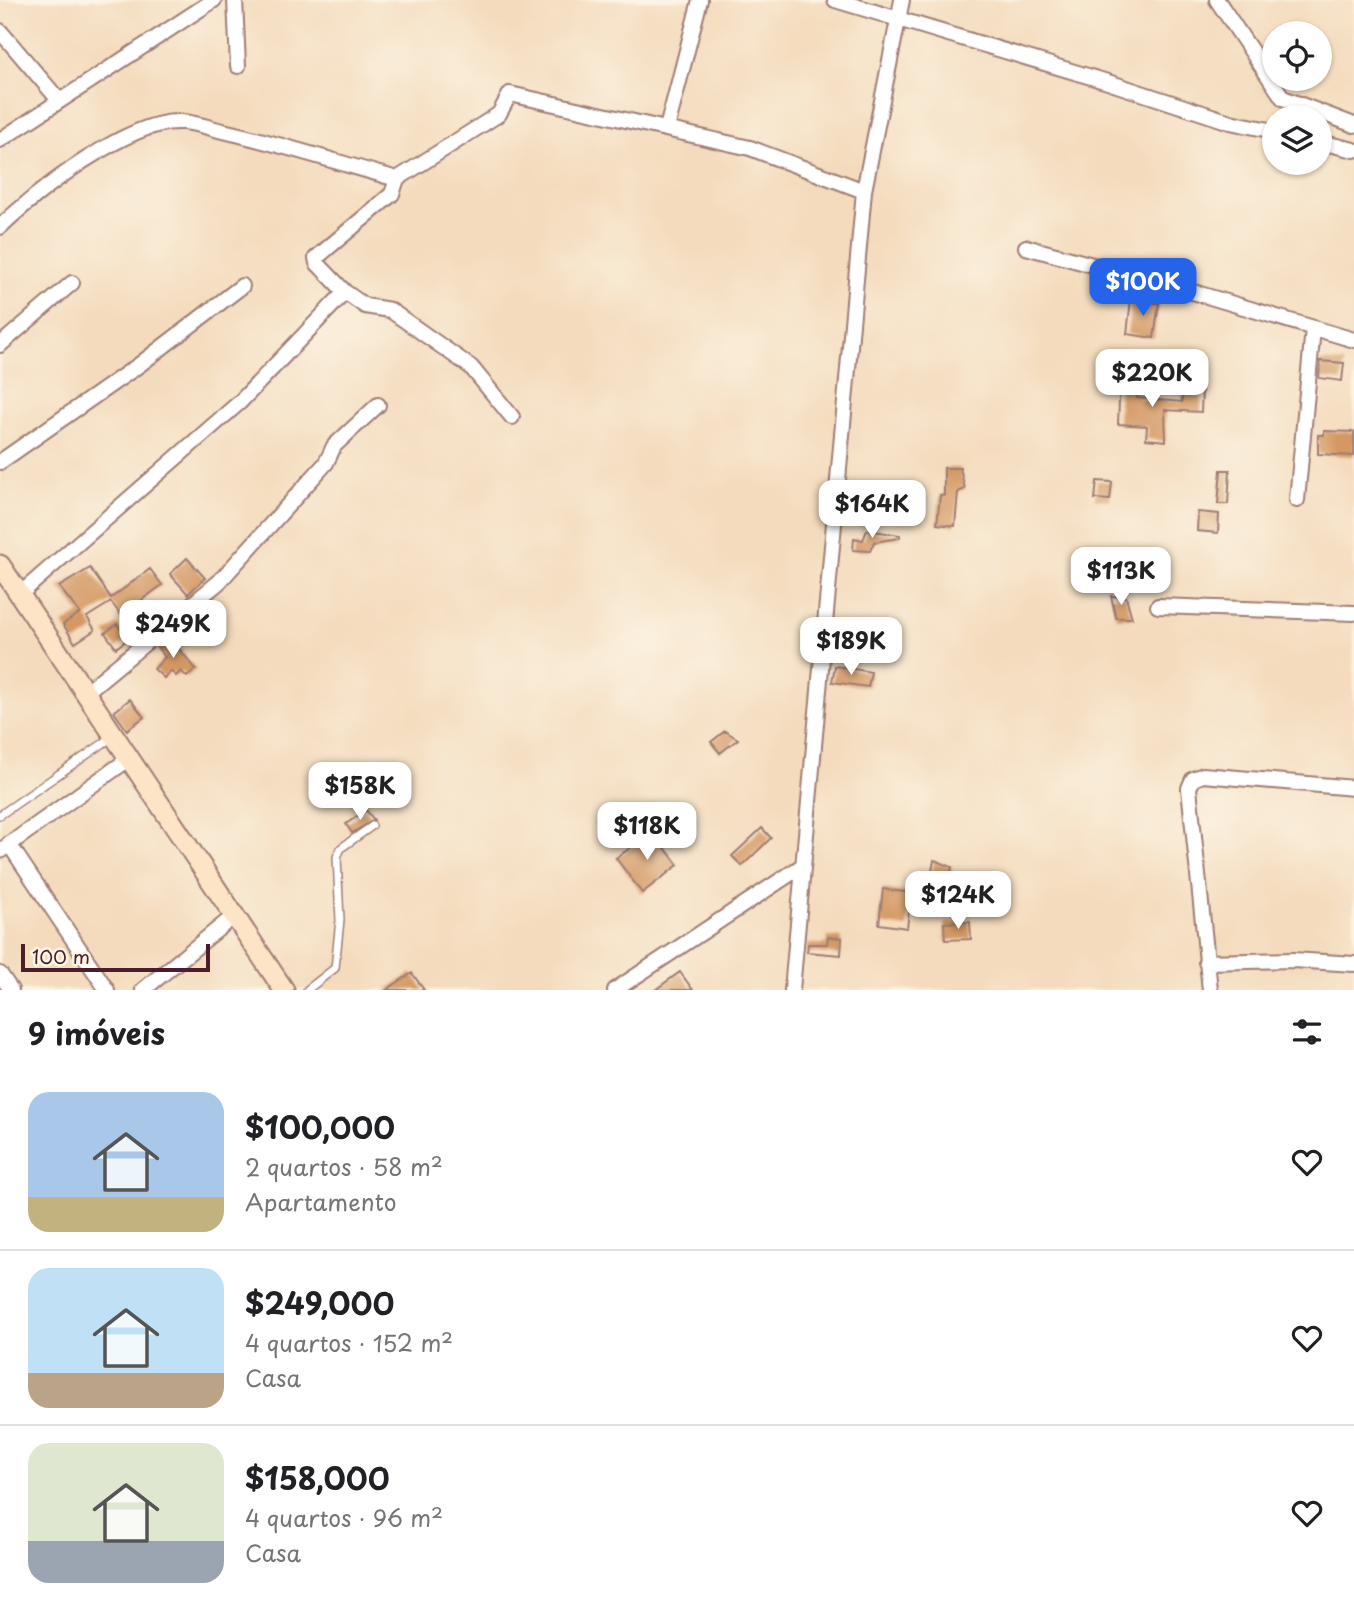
<!DOCTYPE html>
<html lang="pt">
<meta charset="utf-8">
<style>
body{margin:0;font-family:"Playpen Sans",sans-serif;background:#f2f2f2;color:#202124;height:100vh;display:flex;flex-direction:column;font-size:26px;white-space:nowrap}
*{box-sizing:border-box;margin:0}
p{font-size:23px;color:#757577}
.icon{flex:none;width:38px;height:38px;fill:none;stroke:currentColor;stroke-width:2;stroke-linecap:round;stroke-linejoin:round}
.map{position:relative;height:990px;overflow:hidden}
.details{display:flex;flex-direction:column;background:#fff;flex:1}
.details>*{flex:none}
.fabs{position:absolute;left:1262px;top:21px;display:grid;gap:14px}
.fabs a{display:grid;place-items:center;width:70px;height:70px;border-radius:50%;background:#fff;box-shadow:0 2px 5px #0004;font-size:35px}
.scale{position:absolute;left:21px;bottom:18px;width:189px;box-sizing:border-box;padding-left:7px;border:4px solid #4a1f2b;border-top:0;font-size:19px;line-height:24px;white-space:nowrap;color:#4a1f2b;-webkit-text-stroke:5px #fcf5e5;paint-order:stroke}
.price{position:absolute;translate:-50% -60px;padding:0 16px;border-radius:14px;background:#fff;color:#222;font-size:23px;line-height:46px;filter:drop-shadow(0 2px 4px #0008)}
.price::after{content:'';position:absolute;left:50%;top:42px;width:21px;height:16px;margin-left:-10px;background:inherit;clip-path:polygon(0 0,100% 0,50% 100%)}
.price.current{background:#2563eb;color:#fff}
ul{padding:0;list-style:none}
li{display:flex;align-items:center;gap:21px;height:175px;padding:0 28px}
li+li{border-top:2px solid #e0e0e0}
li span{display:grid;place-items:center;flex:none;width:196px;height:140px;border-radius:21px;color:#555}
li>.icon{margin-inline-start:auto}
span .icon{width:84px;height:84px;fill:#fffc;stroke-width:1}
li b{font-size:30px}
h2{display:flex;justify-content:space-between;align-items:center;height:84px;padding:0 28px;font-size:30px}
.map>svg:first-child{display:block}
.building{fill:#d49863}
.lines{fill:none;stroke-linecap:round;stroke-linejoin:round}
.service-casing{stroke:#9f7d74;stroke-width:10}
.minor-casing{stroke:#9f7d74;stroke-width:18}
.secondary-casing{stroke:#9f7d74;stroke-width:23}
.service{stroke:#fff;stroke-width:7}
.minor{stroke:#fff;stroke-width:14}
.secondary{stroke:#fee4c6;stroke-width:19}
</style>
<div class="map">
<svg width="1354" height="990" viewBox="0 0 1354 990">
<rect width="100%" height="100%" fill="#fcf5e5"/>
<filter id="ink" filterUnits="userSpaceOnUse"><feTurbulence type="fractalNoise" baseFrequency=".0143" numOctaves="2"/><feDisplacementMap in="SourceGraphic" scale="14" xChannelSelector="R" yChannelSelector="G"/><feConvolveMatrix kernelMatrix="1 2 1 2 8 2 1 2 1" color-interpolation-filters="sRGB"/></filter>
<filter id="wash" filterUnits="userSpaceOnUse"><feTurbulence type="fractalNoise" baseFrequency=".00686" numOctaves="4" result="noise"/><feDisplacementMap in="SourceGraphic" scale="28" xChannelSelector="R" yChannelSelector="G"/><feGaussianBlur stdDeviation="1.57" result="paint"/><feColorMatrix in="noise" values="0 0 0 0 0 0 0 0 0 0 0 0 0 0 0 0 0 1.4 0 .05"/><feComposite in="paint" operator="in"/></filter>
<g filter="url(#wash)">
<rect width="100%" height="100%" fill="#f4dbbd"/>
<g id="blocks">
<path class="building" d="M1131 299 1159 303 1154 338 1127 334Z
M1320 361 1344 363 1342 381 1319 378Z
M1120 378 1138 379 1137 398 1182 402V390L1202 391 1201 412 1165 410 1166 441 1146 439 1147 426 1118 424Z
M1324 431 1354 432V456L1318 454V435H1324Z
M944 468H960L965 489 958 492 955 526 937 524 940 495 944 496Z
M1221 470H1230L1228 504H1218Z
M1097 481 1112 482 1110 500 1095 499Z
M1198 512 1219 514 1218 533 1197 531Z
M867 530 900 535V538L874 542 870 551 853 550 854 538 863 540Z
M187 558 205 578 188 594 170 574Z
M90 568 111 598 150 569 162 585 121 615 111 602 87 617 95 630 75 643 63 624 80 613 59 587Z
M1111 596 1126 597 1132 618H1116Z
M117 624 128 639 116 648 105 633Z
M168 636 196 669 187 677 181 671 176 676 171 671 164 678 154 669 165 657 156 646Z
M835 666 871 672 868 687 832 682Z
M130 699 144 717 127 730 114 712Z
M725 731 738 739 720 753 711 742Z
M366 810 374 820 352 833 346 824Z
M762 828 771 838 742 866 732 856Z
M653 832 678 865 642 893 616 858Z
M934 860 952 867 949 880 942 879 937 901 927 899Z
M883 889 911 893 907 928 879 924Z
M970 922 971 939 945 940 944 923Z
M828 937 842 938 841 955 807 952 808 944H827Z
M680 972 693 990H655Z
M412 973 424 990H386Z"/>
</g>
</g>
<g filter="url(#ink)">
<use href="#blocks" fill-opacity="0" stroke="#9f7d74" stroke-width="2"/>
<g class="lines">
<defs>
<path id="service" d="M0 815 111 738
M307 990 335 968 340 920 337 857 341 848 372 826"/>
<path id="minor" d="M235 0 238 66
M835 0 1111 83 1230 122 1274 131
M1217 0 1283 98 1354 125
M0 31 58 99
M667 128 700 0
M0 140 214 0
M1320 142 1354 150
M0 227C36 192 129 119 181 122 194 122 209 128 223 131 281 144 339 163 397 179
M1026 247 1200 294 1354 340
M0 345 72 283
M512 417 471 367 390 310 365 306 345 292 317 263 316 258 392 194 397 179 499 114 510 94 750 148 864 191 902 0
M0 462 139 365 242 286
M1297 500 1313 328
M20 594 240 402 345 292
M1158 606 1354 613
M86 692 219 582 326 463 334 446 378 405
M9 844 107 990
M0 851 130 758
M1206 962 1293 960 1354 964
M0 974 11 990
M143 990 234 916
M615 990 802 866
M792 990 864 191
M1210 990 1189 788 1193 779 1203 775 1354 788"/>
<path id="secondary" d="M0 565 284 990"/>
</defs>
<use href="#service" class="service-casing"/>
<use href="#minor" class="minor-casing"/>
<use href="#secondary" class="secondary-casing"/>
<use href="#service" class="service"/>
<use href="#minor" class="minor"/>
<use href="#secondary" class="secondary"/>
</g>
</g>
</svg>
<div class="fabs">
<a><svg class="icon" aria-label="locate" viewBox="0 0 24 24"><circle cx="12" cy="12" r="6"/><path d="M12 2v4M12 18v4M2 12h4M18 12h4"/></svg></a>
<a><svg class="icon" aria-label="layers" viewBox="0 0 24 24"><path d="M12 4l9 5-9 5-9-5zM3 14l9 5 9-5"/></svg></a>
</div>
<div class="scale">100 m</div>
<b class="price current" style="left:1143px;top:318px">$100K</b>
<b class="price" style="left:1152px;top:409px">$220K</b>
<b class="price" style="left:872px;top:540px">$164K</b>
<b class="price" style="left:1121px;top:607px">$113K</b>
<b class="price" style="left:173px;top:660px">$249K</b>
<b class="price" style="left:851px;top:677px">$189K</b>
<b class="price" style="left:360px;top:822px">$158K</b>
<b class="price" style="left:647px;top:862px">$118K</b>
<b class="price" style="left:958px;top:931px">$124K</b>
</div>
<section class="details">
<h2>9 imóveis<svg class="icon" aria-label="filters" viewBox="0 0 24 24"><path d="M4 7h16M4 17h16"/><circle cx="9" cy="7" r="2"/><circle cx="15" cy="17" r="2"/></svg></h2>
<ul>
<li><span style="background:linear-gradient(#a9c7e8 75%,#c2b280 0)"><svg class="icon" aria-label="home" viewBox="0 0 24 24"><path d="M3 11l9-7 9 7M6 9v11h12V9"/></svg></span><div><b>$100,000</b><p>2 quartos · 58 m²</p><p>Apartamento</p></div><svg class="icon" aria-label="heart" viewBox="0 0 24 24"><path d="M12 20l-8-8c-3-5 5-10 8-4 3-6 11-1 8 4z"/></svg></li>
<li><span style="background:linear-gradient(#bfe0f5 75%,#b9a48a 0)"><svg class="icon" aria-label="home" viewBox="0 0 24 24"><path d="M3 11l9-7 9 7M6 9v11h12V9"/></svg></span><div><b>$249,000</b><p>4 quartos · 152 m²</p><p>Casa</p></div><svg class="icon" aria-label="heart" viewBox="0 0 24 24"><path d="M12 20l-8-8c-3-5 5-10 8-4 3-6 11-1 8 4z"/></svg></li>
<li><span style="background:linear-gradient(#dfe7d0 70%,#9aa5b1 0)"><svg class="icon" aria-label="home" viewBox="0 0 24 24"><path d="M3 11l9-7 9 7M6 9v11h12V9"/></svg></span><div><b>$158,000</b><p>4 quartos · 96 m²</p><p>Casa</p></div><svg class="icon" aria-label="heart" viewBox="0 0 24 24"><path d="M12 20l-8-8c-3-5 5-10 8-4 3-6 11-1 8 4z"/></svg></li>
</ul>
</section>
